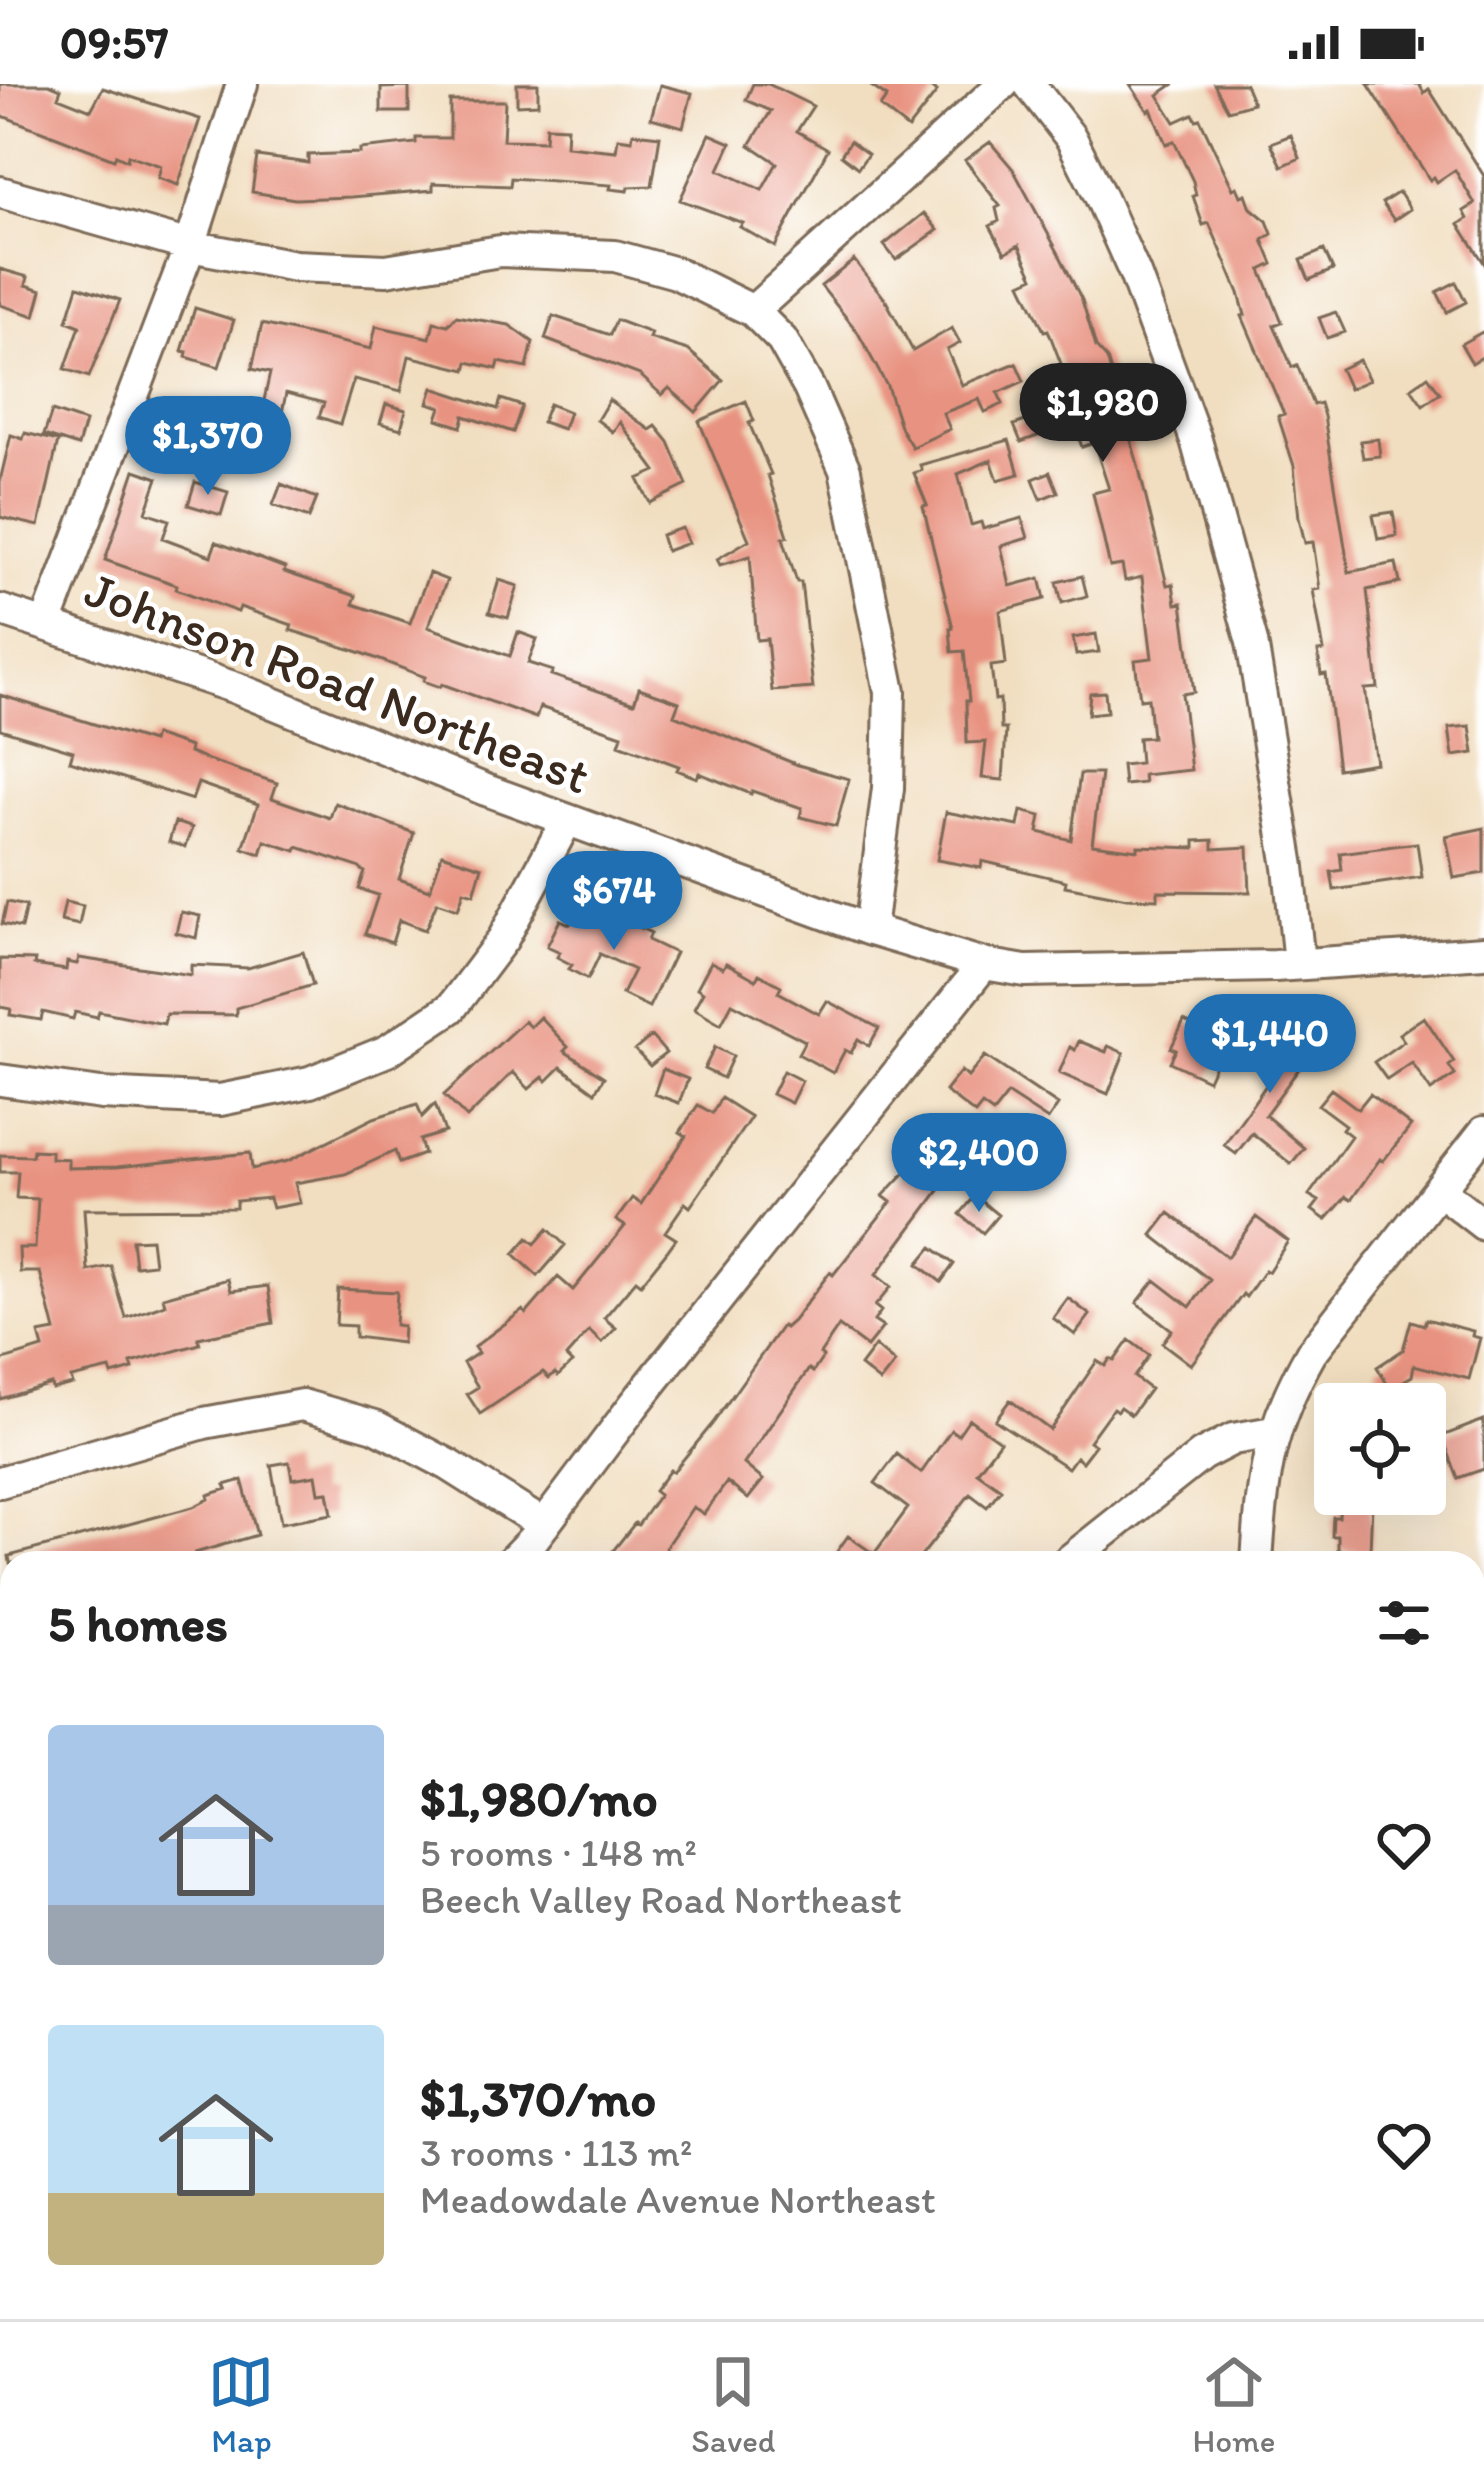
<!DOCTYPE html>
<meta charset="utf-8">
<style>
body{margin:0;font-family:Itim,sans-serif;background:#f2f2f2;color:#222;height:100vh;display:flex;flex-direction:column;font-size:45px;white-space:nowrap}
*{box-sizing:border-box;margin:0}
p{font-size:39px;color:#767676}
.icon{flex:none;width:66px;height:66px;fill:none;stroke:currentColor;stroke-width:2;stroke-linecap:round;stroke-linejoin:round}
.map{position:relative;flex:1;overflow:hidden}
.sheet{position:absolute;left:0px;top:1467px;width:1485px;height:768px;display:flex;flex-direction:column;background:#fff;border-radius:36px 36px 0 0;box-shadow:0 12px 48px #0002}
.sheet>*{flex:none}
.fabs{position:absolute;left:1314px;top:1299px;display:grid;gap:24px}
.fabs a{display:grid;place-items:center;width:132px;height:132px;border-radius:12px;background:#fff;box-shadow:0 12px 48px #0002;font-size:60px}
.price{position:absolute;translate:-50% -102px;padding:0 27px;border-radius:42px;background:#1f6fb2;color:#fff;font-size:39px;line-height:78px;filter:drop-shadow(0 3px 6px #0008)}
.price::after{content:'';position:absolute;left:50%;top:72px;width:36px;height:27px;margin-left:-18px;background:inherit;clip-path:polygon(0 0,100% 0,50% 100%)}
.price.current{background:#222;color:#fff}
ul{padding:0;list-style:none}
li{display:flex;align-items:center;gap:36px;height:300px;padding:0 48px}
li span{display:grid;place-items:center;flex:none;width:336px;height:240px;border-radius:12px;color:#555}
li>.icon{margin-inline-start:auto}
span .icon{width:144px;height:144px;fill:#fffc;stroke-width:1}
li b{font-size:51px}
h2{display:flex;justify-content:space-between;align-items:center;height:144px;padding:0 48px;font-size:51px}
.status{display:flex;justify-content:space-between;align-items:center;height:84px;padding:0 60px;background:#fff;direction:ltr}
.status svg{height:33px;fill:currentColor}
.tabs{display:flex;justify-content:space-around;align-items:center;height:168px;border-top:3px solid #e0e0e0;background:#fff;font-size:33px;color:#767676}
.tabs a{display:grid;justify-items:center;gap:6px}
.tabs .current{color:#1f6fb2}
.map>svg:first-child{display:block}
.green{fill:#adc063;stroke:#747540;stroke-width:3}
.building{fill:#e89381}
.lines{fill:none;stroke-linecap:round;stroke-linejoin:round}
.minor-casing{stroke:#7b6957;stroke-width:36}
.minor{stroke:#fff;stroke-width:30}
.labels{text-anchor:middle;stroke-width:9;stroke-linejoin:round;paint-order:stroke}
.street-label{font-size:51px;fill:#3b2a1e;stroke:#fff}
</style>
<div class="status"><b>09:57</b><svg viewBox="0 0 49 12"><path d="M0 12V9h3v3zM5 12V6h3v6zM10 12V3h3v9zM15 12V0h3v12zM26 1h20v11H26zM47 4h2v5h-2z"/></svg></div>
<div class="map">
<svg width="1484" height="2235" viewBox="0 0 1484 2235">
<rect width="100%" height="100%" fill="#fff"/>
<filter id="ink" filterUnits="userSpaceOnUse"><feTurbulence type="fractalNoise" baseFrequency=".00833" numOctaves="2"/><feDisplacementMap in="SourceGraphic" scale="24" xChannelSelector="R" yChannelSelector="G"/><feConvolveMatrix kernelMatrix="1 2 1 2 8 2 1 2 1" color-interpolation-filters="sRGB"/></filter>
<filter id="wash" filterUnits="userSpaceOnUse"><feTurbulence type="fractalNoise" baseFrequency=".004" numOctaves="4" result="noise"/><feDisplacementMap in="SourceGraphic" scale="48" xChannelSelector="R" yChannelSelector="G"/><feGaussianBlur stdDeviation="2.7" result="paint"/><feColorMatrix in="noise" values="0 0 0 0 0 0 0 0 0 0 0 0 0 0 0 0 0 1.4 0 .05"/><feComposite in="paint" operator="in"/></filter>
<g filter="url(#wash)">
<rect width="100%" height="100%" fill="#f1dec0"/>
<path class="green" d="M1484 2171V2235H1390L1397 2223H1473V2175Z"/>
<g id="blocks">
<path class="building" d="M0 0H49L61 5 58 13 91 26 103 4 200 35 178 101 158 94 161 82 128 71 127 76 116 71 114 75 0 31Z
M517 0H538V20L517 21Z
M753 0H768L813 22 797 47 828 65 775 163 740 143 743 139 680 116 710 50 731 59 719 86 762 106 777 79 750 61 771 27 746 16Z
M868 0H926L937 8 908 45 880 23 887 13Z
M1130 0H1174L1158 11 1175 38 1193 30 1196 36 1200 35 1233 105 1237 103 1241 112 1246 110 1251 124 1267 137 1272 150 1263 156 1273 180 1261 186 1282 238 1274 241 1292 283 1297 281 1313 321 1320 319 1324 332 1349 488 1396 479 1400 499 1367 506 1378 604 1365 605 1376 679 1338 685 1326 590 1321 591 1318 568 1324 567 1313 506 1320 505 1313 458 1305 459 1299 434 1294 382 1278 332 1284 330 1242 232 1245 231 1239 209 1220 164 1209 139 1203 141 1193 112 1196 111 1193 97 1174 57 1166 60 1151 25 1148 27Z
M1214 0H1245L1253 19 1228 26Z
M1368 0H1419L1424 9 1429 5 1484 92V179L1459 140 1468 135 1464 127 1475 120 1455 86 1437 98 1434 93 1430 96Z
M660 1 692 9 683 43 651 34Z
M409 3V28H381V4Z
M450 17H505L503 56 545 57 546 42 567 43 566 62 616 67 618 54 632 56 633 49 660 52 652 102 629 103 628 107 610 105 611 101 511 94 510 102 433 99V106L351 113 295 115 252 108 257 72 308 79V71L360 69V65L416 59V54H450Z
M1291 51 1300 74 1282 82 1271 59Z
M850 57 868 70 858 84 841 71Z
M990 58 1013 85 1059 170 1082 216 1096 263 1107 275 1137 377 1167 501 1173 500 1176 520 1182 519 1194 608 1182 610 1191 686 1143 691 1144 699 1124 701 1122 681 1140 679 1138 654 1152 653 1148 614 1140 615 1135 576 1152 574 1142 493 1125 497 1122 481 1110 483 1093 409 1109 405 1094 359 1082 363 1057 292 1065 290 1048 246 1044 247 1021 199 1034 193 1019 161 1005 169 990 142 999 137 996 124 1000 122 965 76Z
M1399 108 1410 125 1394 136 1382 119Z
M924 129 938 146 896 176 884 161Z
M1324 166 1333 186 1309 196 1301 176Z
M854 176 885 215 913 267 952 244 960 259 947 266 962 301 1016 279 1024 297 998 309 1003 320 985 328 979 315 943 329 950 345 912 363 901 345 887 302 857 247 821 202Z
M0 185 28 193 26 201 42 206 35 232 0 221Z
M1456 198 1466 218 1447 228 1437 208Z
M78 202 120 216 89 293 65 285 80 242 67 237Z
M195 224 234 236 219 283 186 273 187 268 182 267Z
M1336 228 1345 248 1327 254 1319 234Z
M456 232 509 241 533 258 527 284 499 278 497 285 468 278 466 286 409 272 401 307 354 295 340 340 319 333 324 319 286 309 281 334 261 330 270 289 252 285 262 240 371 265 376 242 430 254 434 238 448 241Z
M553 232 610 251 616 236 651 249 649 254 688 266 723 296 696 328 669 304 662 311 640 291 545 255Z
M1484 247V272L1472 279 1461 260Z
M1359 276 1369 296 1349 305 1340 285Z
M1428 292 1440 309 1423 321 1411 304Z
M433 304 498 325 501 315 522 322 513 348 464 332 461 343 437 335 441 323 428 319Z
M609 316 650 346 656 342 669 358 687 401 650 419 638 395 656 387 620 338 613 348 597 336Z
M746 317 754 337 749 339 771 390 768 391 788 452 783 454 797 498H801L813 604 772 607 767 555 757 556 750 472 720 481 717 475 749 456 699 337Z
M386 320 406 326 401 345 380 339Z
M549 320 569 328 563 345 542 338Z
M52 327 85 338 78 362 44 351Z
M1034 334 1040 351 1021 358 1014 341Z
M25 349 58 357 39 442 0 433V397L11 351 23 355Z
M1378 355 1380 372 1363 374 1360 357Z
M1009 356 1019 390 998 396 991 376 958 390 971 441 981 438 983 445 1022 434 1028 454 1001 462 1010 502 1040 494 1045 515 1000 527 1006 580 991 582 995 616 1000 615 1001 645H1006L1003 696 982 694 986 658 967 659 966 617H969L964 567 952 568 950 544H953L923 422 927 421 914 389 922 386 920 381Z
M135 386 158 394 146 428 169 436 163 454 211 472 216 458 285 484 284 488 356 512 353 520 410 539 429 489 447 496 428 543 510 572 518 548 537 555 528 579 553 587 551 591 634 619 639 604 679 618 674 631 798 681 849 695 836 742 800 733 802 724 752 707 751 710 699 689 697 694 677 686 679 682 619 660 622 651 540 623 536 634 442 600 440 603 423 597 425 593 362 569 290 546 292 541 240 523 238 528 176 505 177 501 105 476Z
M1050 388 1058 408 1041 415 1033 395Z
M195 398 228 408 221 431 188 421Z
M281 400 317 414 309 434 273 421Z
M1393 428 1397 452 1378 455 1373 431Z
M682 444 688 459 666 467 661 451Z
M1082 492 1087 512 1062 519 1057 498Z
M499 496 518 502 508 534 489 529Z
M1096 550 1099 568 1076 571 1073 554Z
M1105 608 1107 628 1088 630 1090 609Z
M0 611 152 658 154 651 190 663 189 669 202 674 277 699 272 714 330 734 335 719 414 749 399 795 430 806 442 770 482 783 474 810 464 807 458 825 437 818 425 846 399 836 392 859 365 850 378 811 359 805 365 788 358 783 298 763 296 767 265 757 261 770 243 764 258 720 198 699 192 716 70 677 73 667 0 645Z
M1470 642 1474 669 1453 672 1449 644Z
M1080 690H1101L1092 760 1138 766V762L1195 764V757L1213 756V765L1248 763 1250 808 1158 807V815L1127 814 1065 802 1066 797 982 777 981 784 937 776 946 728 1018 742 1021 727 1041 732 1038 748 1071 756Z
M175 738 192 744 185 763 169 758Z
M1484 744V789L1454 794 1446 752Z
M1417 759 1422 793 1334 806 1331 788 1342 786 1340 769Z
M7 818 26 822 21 844 2 840Z
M65 818 83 822 79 841 61 837Z
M181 828 200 832 196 854 176 849Z
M574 831 589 839 592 833 600 837 603 831 625 843 628 838 651 849 648 856 675 869 649 923 622 910 634 886 600 870 588 895 569 885 572 881 557 873 560 868 547 862 560 836 570 840Z
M303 868 313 901 236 924V931L166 930 164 940 99 927 97 933 75 928 73 935 43 928 41 936 10 931 11 925 0 923V875L35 876 34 881 66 886 67 878 77 880 79 874 191 891V881L248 884Z
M711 878 723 884 726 879 756 896 759 890 781 902 778 908 819 930 827 917 879 944 869 962 858 955 851 969 845 966 833 989 798 970 805 957 732 919 721 940 694 924 703 908 697 904Z
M540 933 568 963 564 967 604 993 595 1008 561 983 547 997 543 993 529 1005 513 988 467 1034 444 1011 524 937 530 943Z
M1424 933 1454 978 1449 982 1455 991 1431 1007 1412 979 1387 996 1374 978 1404 957 1399 950Z
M1184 937 1226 956 1208 996 1170 978 1176 966 1171 964Z
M1260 949 1278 962 1284 953 1309 971 1265 1031 1304 1064 1291 1080 1252 1049 1236 1070 1224 1061 1271 994 1242 973Z
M651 952 666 969 650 982 635 966Z
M1079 957 1106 968 1108 962 1124 969 1108 1010 1059 989 1070 963 1075 966Z
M715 963 733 972 723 994 704 985Z
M985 972 1058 1021 1048 1036 1008 1010 993 1029 982 1021 975 1030 945 1007 961 987 968 993Z
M663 985 688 995 679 1019 654 1010Z
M783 987 802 997 791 1019 772 1010Z
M1331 1005 1358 1025 1370 1010 1411 1042 1383 1077 1380 1075 1351 1116 1346 1113 1326 1136 1312 1126 1319 1117 1309 1111 1351 1052 1342 1045 1345 1041 1318 1021Z
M721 1014 751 1033 690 1123 685 1119 665 1148 676 1155 668 1166 641 1200 636 1196 604 1234 616 1244 602 1259 589 1247 566 1273 572 1279 558 1292 555 1289 549 1294 543 1288 480 1330 467 1310 478 1303 463 1279 478 1269 474 1263 523 1226 526 1230 558 1193 573 1206 625 1142 616 1136 632 1114 641 1120 686 1052 680 1048 698 1021 712 1029Z
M417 1020 422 1033 435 1020 445 1048 420 1056 424 1070 399 1079 395 1067 345 1090 295 1099 300 1119 272 1124 269 1114 236 1117V1124L84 1125 88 1187 111 1182 126 1234 165 1220 163 1213 228 1195 231 1207 268 1202 273 1239 198 1254 200 1260 131 1279 133 1285 112 1291 110 1285 71 1294 73 1300 52 1305 51 1300 0 1315V1277L43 1264 39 1250 55 1247 40 1188H20L19 1164H35L38 1115 16 1114 18 1088H0V1071L32 1072 33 1066 51 1067V1074L68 1075V1084L117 1083 250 1069 252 1085 288 1077 374 1034Z
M914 1079 943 1101 876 1191 891 1203 875 1222 881 1227 874 1237 883 1243 867 1263 839 1242 820 1270 823 1273 813 1288 809 1285 744 1380 763 1396 748 1415 727 1398 704 1430 693 1423 665 1464 670 1468 661 1479H626L612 1468 635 1439 638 1441 659 1411 654 1407 670 1386 673 1388 713 1339 782 1242 785 1244 793 1237 830 1188 833 1191 891 1118 883 1112Z
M975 1112 998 1131 983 1149 960 1130Z
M1169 1129 1227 1173 1256 1133 1288 1157 1268 1188 1265 1186 1246 1213 1243 1210 1191 1281 1162 1259 1172 1246 1137 1219 1155 1196 1190 1223 1210 1196 1152 1151Z
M548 1145 565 1161 538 1192 514 1170 528 1154 535 1160Z
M151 1155 154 1180 135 1182 132 1156Z
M932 1163 954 1180 941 1198 918 1180Z
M338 1205 397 1208 395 1241 403 1242 402 1259 355 1253V1242L336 1241Z
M1068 1214 1090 1231 1075 1251 1053 1234Z
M1426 1235 1473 1247 1472 1252 1480 1254 1469 1295 1414 1281 1412 1292 1390 1305 1377 1283 1403 1266 1411 1237 1424 1241Z
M1129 1256 1149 1271 1134 1293 1150 1305 1131 1331 1120 1323 1117 1327 1113 1324 1089 1357 1095 1361 1082 1378 1076 1373 1068 1384 995 1336 1010 1316 1050 1346 1097 1277 1105 1282 1110 1275 1114 1277Z
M875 1262 895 1279 880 1298 860 1282Z
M969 1335 1000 1357 977 1388 1001 1405 987 1423 970 1410 916 1479H850L836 1469 848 1452 874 1470 908 1424 875 1399 897 1370 921 1389 951 1346 958 1351Z
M1484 1336V1385L1458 1394 1442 1352Z
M289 1378 292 1395 316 1391 319 1409 328 1408 332 1430 281 1439 271 1381Z
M242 1396 257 1451 195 1469 196 1471 179 1479H10L9 1472 193 1423 209 1415 208 1411 227 1405 225 1401Z
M1340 1418 1372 1419 1370 1467 1338 1466V1452H1332L1333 1433H1339Z"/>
</g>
</g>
<g filter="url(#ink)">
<use href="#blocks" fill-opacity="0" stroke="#7b6957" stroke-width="3"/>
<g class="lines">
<defs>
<path id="minor" d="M1029 0 1071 54 1101 114 1135 190 1196 356 1252 558 1289 783 1299 879
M0 108 190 162 295 182 386 186 500 167 615 172 676 189 753 227 782 256 809 304 845 386 890 608 888 704 870 846
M753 227 1003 0
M0 526 236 604 486 706 870 846 984 880 1025 887 1275 882 1484 868
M46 540 190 162 242 0
M0 996 101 1010 220 1016 310 998 387 967 451 924 503 855 567 736
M1439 1106 1484 1141
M0 1398 204 1339 302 1321 375 1342 449 1381 544 1441
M510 1479 534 1454 634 1321 984 880
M1066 1479 1202 1371 1233 1355 1273 1348
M1257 1479C1262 1394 1268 1344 1311 1269L1484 1048
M0 1877 12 1875
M0 1902 12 1908
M0 2122 12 2106
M530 2223 533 2235
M1377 2235 1380 2223"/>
</defs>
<use href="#minor" class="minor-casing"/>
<use href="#minor" class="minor"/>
</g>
</g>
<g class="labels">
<g class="street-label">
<text transform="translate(338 598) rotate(21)" y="18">Johnson Road Northeast</text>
</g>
</g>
</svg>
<div class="fabs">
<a><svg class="icon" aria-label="locate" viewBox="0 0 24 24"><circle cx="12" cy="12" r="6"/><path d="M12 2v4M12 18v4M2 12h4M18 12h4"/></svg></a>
</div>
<b class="price current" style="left:1103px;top:381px">$1,980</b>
<b class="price" style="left:208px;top:414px">$1,370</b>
<b class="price" style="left:614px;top:869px">$674</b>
<b class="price" style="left:1270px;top:1012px">$1,440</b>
<b class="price" style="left:979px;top:1131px">$2,400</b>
<section class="sheet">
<h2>5 homes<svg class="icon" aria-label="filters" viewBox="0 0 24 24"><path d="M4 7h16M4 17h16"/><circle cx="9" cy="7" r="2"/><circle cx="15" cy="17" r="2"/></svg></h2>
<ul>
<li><span style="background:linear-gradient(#a9c7e8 75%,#9aa5b1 0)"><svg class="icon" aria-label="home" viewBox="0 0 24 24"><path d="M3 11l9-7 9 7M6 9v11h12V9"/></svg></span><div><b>$1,980/mo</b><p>5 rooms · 148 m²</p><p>Beech Valley Road Northeast</p></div><svg class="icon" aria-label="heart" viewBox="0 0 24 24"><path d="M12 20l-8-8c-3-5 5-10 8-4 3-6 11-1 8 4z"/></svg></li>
<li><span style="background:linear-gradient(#bfe0f5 70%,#c2b280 0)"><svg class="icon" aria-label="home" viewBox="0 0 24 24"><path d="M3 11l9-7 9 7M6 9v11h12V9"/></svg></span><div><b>$1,370/mo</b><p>3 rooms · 113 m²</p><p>Meadowdale Avenue Northeast</p></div><svg class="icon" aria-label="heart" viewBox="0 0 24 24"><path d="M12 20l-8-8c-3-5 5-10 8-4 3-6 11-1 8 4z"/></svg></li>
</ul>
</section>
</div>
<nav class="tabs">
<a class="current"><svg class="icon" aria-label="map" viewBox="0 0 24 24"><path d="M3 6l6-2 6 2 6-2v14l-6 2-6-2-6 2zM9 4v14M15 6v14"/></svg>Map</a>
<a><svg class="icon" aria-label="saved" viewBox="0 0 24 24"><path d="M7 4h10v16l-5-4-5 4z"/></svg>Saved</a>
<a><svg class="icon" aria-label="home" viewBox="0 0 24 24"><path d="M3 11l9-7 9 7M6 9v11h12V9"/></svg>Home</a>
</nav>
